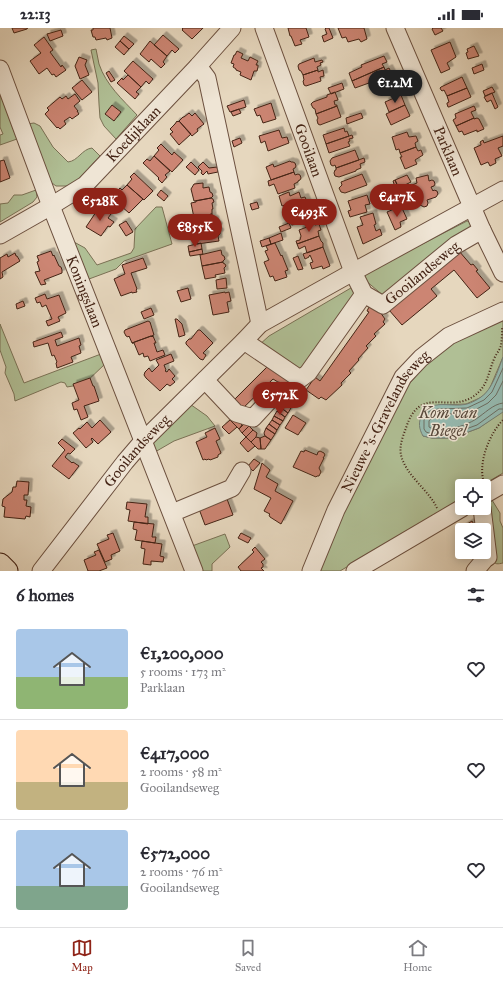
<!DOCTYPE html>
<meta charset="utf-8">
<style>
body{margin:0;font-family:"IM FELL Great Primer",serif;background:#f7f7f7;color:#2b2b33;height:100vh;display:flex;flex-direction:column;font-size:15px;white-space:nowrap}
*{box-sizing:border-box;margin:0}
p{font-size:13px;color:#7c7c81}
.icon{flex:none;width:22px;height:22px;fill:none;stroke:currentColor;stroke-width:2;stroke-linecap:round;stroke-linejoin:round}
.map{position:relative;height:543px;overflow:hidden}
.sheet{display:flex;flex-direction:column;background:#fff;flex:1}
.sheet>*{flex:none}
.buttons{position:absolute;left:455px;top:451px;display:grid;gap:8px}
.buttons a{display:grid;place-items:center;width:36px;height:36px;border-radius:4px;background:#fff;box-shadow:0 2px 10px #0003;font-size:20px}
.price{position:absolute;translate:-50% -34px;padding:0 9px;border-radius:14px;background:#8f2418;color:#fff;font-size:13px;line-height:26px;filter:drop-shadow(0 1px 2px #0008)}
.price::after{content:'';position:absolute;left:50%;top:24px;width:12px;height:9px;margin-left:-6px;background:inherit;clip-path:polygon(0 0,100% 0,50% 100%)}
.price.current{background:#222;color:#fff}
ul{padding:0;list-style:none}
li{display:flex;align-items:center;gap:12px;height:100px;padding:0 16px}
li+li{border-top:1px solid #e1e1e2}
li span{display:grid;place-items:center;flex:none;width:112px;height:80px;border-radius:4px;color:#555}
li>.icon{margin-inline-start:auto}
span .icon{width:48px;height:48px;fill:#fffc;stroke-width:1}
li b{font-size:17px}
h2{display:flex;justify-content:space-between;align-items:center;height:48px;padding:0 16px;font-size:17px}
.status{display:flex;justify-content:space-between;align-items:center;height:28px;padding:0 20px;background:#fff;direction:ltr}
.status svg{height:11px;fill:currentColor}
.tab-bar{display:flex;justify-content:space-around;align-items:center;height:56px;border-top:1px solid #e1e1e2;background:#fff;font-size:11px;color:#7c7c81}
.tab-bar a{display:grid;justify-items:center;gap:2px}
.tab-bar .current{color:#8f2418}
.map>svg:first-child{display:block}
.green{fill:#b0bf95;stroke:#7a7155}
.water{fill:#96bab0;stroke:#757e72}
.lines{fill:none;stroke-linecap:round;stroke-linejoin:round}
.shore{stroke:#6d6e62;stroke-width:1}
.building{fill:#cc8573;stroke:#442315;filter:url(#shadow)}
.minor-casing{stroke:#6c503f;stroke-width:19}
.major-casing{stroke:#442315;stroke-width:23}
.path{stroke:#442315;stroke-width:2;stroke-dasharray:1 2;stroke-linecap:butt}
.minor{stroke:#efe5d5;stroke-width:17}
.major{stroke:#e6d7be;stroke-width:21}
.labels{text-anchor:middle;stroke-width:3;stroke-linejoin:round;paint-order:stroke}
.street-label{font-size:15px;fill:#442315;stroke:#efe5d5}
.water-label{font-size:16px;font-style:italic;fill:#58493c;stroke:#efe5d5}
</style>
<div class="status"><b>22:13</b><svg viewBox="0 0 49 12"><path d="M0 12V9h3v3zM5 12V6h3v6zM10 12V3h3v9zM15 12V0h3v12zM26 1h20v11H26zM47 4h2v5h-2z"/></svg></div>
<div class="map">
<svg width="503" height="543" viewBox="0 0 503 543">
<defs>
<filter id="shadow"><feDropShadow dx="3.5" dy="-3.5" stdDeviation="0" flood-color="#0004"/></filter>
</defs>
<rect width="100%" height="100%" fill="#e6d7be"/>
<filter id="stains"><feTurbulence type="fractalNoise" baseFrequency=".005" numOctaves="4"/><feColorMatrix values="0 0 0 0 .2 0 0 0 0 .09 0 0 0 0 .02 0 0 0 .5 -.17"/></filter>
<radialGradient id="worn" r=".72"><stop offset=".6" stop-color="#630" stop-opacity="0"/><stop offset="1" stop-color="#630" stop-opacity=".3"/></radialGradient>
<path class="green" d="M96 21C97 26 98 31 99 36 106 57 123 72 137 87L116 111 104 98 100 90 99 76 98 55 91 22Z
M0 65 17 111 0 117V107L3 106 0 99Z
M34 95 40 98 53 119 68 134C78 133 82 121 92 120L100 128 77 153 69 158H56L48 152 27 96Z
M36 162 37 169 33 174 0 194V176L8 175 14 167H22Z
M156 179H162L172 216 124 233 116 241 89 251 74 214 85 220 97 237 131 225 134 220 135 201Z
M467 193 473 194 474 201 385 269 365 252 364 246Z
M356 257 359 261 305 345 258 318 269 308Z
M503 291V329L489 362 482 369 466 376 438 377 423 408 432 410H452L479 400 503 383V445L481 458H462V470L340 543H318L360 446 399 368 426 336 445 319Z
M0 296 24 355 101 326 105 336 84 356 67 359 65 355 61 354 15 373 14 366 5 345 6 339 0 322Z
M187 374 207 388 215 398 174 413 155 424 153 413Z
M492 472 500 485V493L503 500V535C498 536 495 537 492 532L485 476Z
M225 506 230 519 212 536V543H202L192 518Z"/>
<path class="water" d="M503 329V384L479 400 452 410H432L423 408C419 401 418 394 422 387 430 370 452 380 467 376 471 375 477 372 481 369 492 362 498 342 503 329Z"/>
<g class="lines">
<path class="shore" d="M503 340 492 364 484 372 467 380 438 381 430 383 427 385 424 392V401L426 404 432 406H452L477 397 499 381H503
M503 353 496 367 488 375 471 384 467 385 433 387 429 393V399C440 406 466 398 476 391 484 386 493 376 503 375"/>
</g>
<path class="building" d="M12 0H28H27V1L14 5Z
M93 0H110L112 10 107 12 106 10 96 12 95 9H93L91 2H93Z
M182 0H203L192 11 182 2 183 1Z
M288 0H306L309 9 300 12 302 16 295 18 291 8H290Z
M326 0H329L333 10 324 14 322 8 327 6 325 1Z
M338 0H364L367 11 361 14 359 11 348 14 346 9 342 10Z
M433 0H441L443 3 435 7 432 1Z
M61 2 63 8 50 13 47 6Z
M163 7 179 21 175 25 172 22 167 28 154 17Z
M124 8 134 16 129 21 120 13Z
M44 9 53 22 50 24 61 39 62 37 66 42 56 49 54 46 52 47 47 40 39 46 30 33 41 25 34 17Z
M120 13 129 21 124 27 115 19Z
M150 13 167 28 163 34 165 36 161 40 151 31 149 34 140 26Z
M450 14 456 29 447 35 450 41 441 45 431 22Z
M474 18 479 28 468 31 466 25 468 24 467 21Z
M237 23 243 26 241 30 248 33 250 29 258 33 256 37H258V39L257 43H254L251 52 240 47 241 44 236 42V41L233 39 234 36 231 35 234 27H235Z
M384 28 387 34 382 36 384 39 352 53 349 45 362 39 361 37Z
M79 29 87 32 85 37 89 47 80 51 75 38Z
M314 30 315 34 322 32 323 34 320 35 321 37 317 39 318 42 303 47 301 43 299 42 298 38 299 36Z
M133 33 153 51 149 56 146 53 141 59 124 43Z
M482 36 484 42 474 46 472 40Z
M384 39 385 42 389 40 392 46 387 49H388L370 57 369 55 355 60 352 53Z
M318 42V44L323 42 324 48 320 49 321 53 306 58 304 57 303 53 304 52 303 47Z
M109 43 115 52 111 54 106 45Z
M128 47 141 59 136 64 139 66 135 71 117 55 122 50 123 52Z
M462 49 467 60 447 68 444 62 442 63 441 62 440 60 441 59Z
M82 52 92 64 82 72 72 60Z
M342 55 344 61 331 66 328 60Z
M492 59 495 64 485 68 483 63Z
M467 60 471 69 449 79H448L447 76V75L449 74 447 68Z
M335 64 338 72 334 73 335 77H337V78L316 86 315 81 313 80 311 76 313 74 327 69V67Z
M492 65 498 79 495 81 491 72 487 74 484 69Z
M75 66 80 73 74 78 78 83H77L79 86 72 91 70 89 64 93 66 96 60 101 58 99 57 100 45 86 49 82 47 80 60 69 62 71 66 68 68 71Z
M401 67 405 77 389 84 385 74Z
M244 72 246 79 230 84 227 78Z
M271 75 276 91 263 95 260 87 257 88 254 81Z
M112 77 121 84 114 93 105 86Z
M405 77 410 88 391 97 386 86Z
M337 78 341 89 320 97 318 96 317 92 318 90 316 86Z
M474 78 476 82 471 84 474 90 456 98 453 92 456 90 455 86Z
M239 81 241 85 233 88 231 84Z
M189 85 192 88 195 85 204 96 197 101 198 103 192 108 179 93 183 89H184Z
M361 85 363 90 347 96 346 90Z
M474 90V91L477 90 479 91 484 101 477 104V102L464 107 462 103 459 104 456 98Z
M177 93 178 94 179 93 191 106 179 117 170 106 173 104 170 101 175 96Z
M344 100 345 104 347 103 349 108 326 116 323 107Z
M279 102 282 110 287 109 289 115 268 123 265 113 261 115 259 108Z
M407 104 409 109 416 108 418 113 415 115 416 119 400 125 399 121 396 122 392 109Z
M352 107 353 110 349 111 350 113 348 114 350 118 329 125 326 116Z
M503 108V118L498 120 502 128 495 131 496 135 490 138 488 134 481 137 474 120 481 117V116L480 114 483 112 484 115Z
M240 110 242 115 234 119 232 113Z
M161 116 172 127 174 124 183 132 172 144 154 128 159 122 157 120Z
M416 119 418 123 421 122 423 127 415 132 417 136 405 141 400 129H402L400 125Z
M355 122 359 132 336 140 335 137 333 138 331 137 330 133 332 130Z
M154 128 170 143 165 147 167 149 162 155 158 151 159 150 143 135 147 131 150 133Z
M364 130 365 134 360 136 361 140 356 142V143L339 149 335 148 334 145 335 142H336V140Z
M4 132 10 150 0 154V133Z
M290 133 291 134H293L295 135 296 138 295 140 293 141 294 144 271 152 266 139 273 136 274 139Z
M191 134 199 142 195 147 186 139Z
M203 134 209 140 217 139 218 144 208 146 207 143 203 147 201 145 202 143 198 139Z
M294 144 295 147 298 146 300 147 301 150 300 152 298 153V154L294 156 295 160 278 166 274 156 269 158 268 153Z
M134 145 153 163 144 172 127 157 132 151 130 149Z
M362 146 367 157 345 165 341 164 339 160 342 157 341 154Z
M407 147 411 154 403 158 405 163 401 165 395 152Z
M428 147 429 153 432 152 434 153 435 156 434 158 431 159 433 163 434 162 437 163 438 166 436 169 427 172 428 175 427 178 424 179 420 177 419 174 413 176 407 159 417 155 416 150Z
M395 152 400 163 395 165 393 159H395L393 153Z
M203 155V160L209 159 210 164 212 165 213 168 211 170 194 173 191 161 194 156Z
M127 157 143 171 129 185 121 178 126 173 116 164 120 160 122 162Z
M161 162 168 168 164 173 157 167Z
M289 164 290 168 299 164 301 170 305 169 308 176 288 184 285 177 282 178 279 168Z
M400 165 405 175 399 177 395 167Z
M367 167 370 176 365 177 367 184 350 189 348 183 351 182 348 173Z
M211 170 213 171 214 174 212 175 213 181H212V186L194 190 191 175 196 174V173Z
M257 174 259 180 252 182 250 176Z
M308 176 310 184 307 185 309 191 292 197 288 184Z
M402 180 407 191 400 194 401 199 395 202 387 184 394 181V182L396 181 397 183Z
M98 181 103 184 105 182 111 186 108 190 114 194 110 199 108 198 101 208 86 199Z
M373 185 376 196 374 197 376 203 380 201 382 207 363 216 357 199 363 197 360 189Z
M212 186 213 191H215L216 196 218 197 219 199 217 201V202L195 206 192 190Z
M126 193 133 204 126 208 119 197Z
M289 195 291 200 281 204 279 199Z
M315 196V197L319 196 321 202 318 203 319 208 297 216 296 213 300 212 301 208 299 202Z
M217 202V203L220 204V206L218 208 219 213 197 216 196 206Z
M281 205 283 212 271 216 269 210Z
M319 208 321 213 323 215V219L307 225 305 218 299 221 297 216Z
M269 210 271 216 262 219 260 213Z
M201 215 202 221 189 224 188 218Z
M275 215 281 228 282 227 288 242 285 243 287 249 275 253 273 248 270 249 264 234 269 232 265 223 268 222 266 218Z
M323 219 330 238 323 241 322 238 312 241 310 235 313 234 310 227 309 228V229L305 231 303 226Z
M202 221 203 226 190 228 189 224Z
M221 222 222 227 224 228 225 231 223 233V234L202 238 200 227Z
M51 223 53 228 54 227 59 238 61 239 62 242V245L44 252 46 256 41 257 35 244 40 243 37 234 39 233 37 228Z
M459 223 471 237 473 236 478 242 476 243 490 260 477 270 454 242 431 261 437 268 402 297 389 282Z
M15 225 16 228H17L20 233 2 244 3 249 0 251V230L7 226 8 229Z
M298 228 303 241 298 242 293 230Z
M143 230 147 240 131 245 137 261 136 262 137 264 132 265V264L121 268 114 251 125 246 122 237Z
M223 234V235L225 236 226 238 224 240 225 245 215 247 216 249 205 251 202 238Z
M226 250 227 260 217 261 216 252Z
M188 260 191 271 181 274 177 263Z
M225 264V265L229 264 231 273 227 274 229 284 213 287 209 267Z
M45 266 47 271 59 267 66 285 58 289 60 293 48 298 46 293 52 291 46 277 42 279 40 274 37 275 35 270Z
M23 273 25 278 17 281 16 276Z
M370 277 380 284 385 291 383 294 385 296 374 306 376 308 366 318 368 320 358 331 359 332 349 343 351 345 341 355 342 357 326 372 321 369 319 371 306 362 315 349 320 353 369 284 367 283Z
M151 280 154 287 144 291 141 284Z
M175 291H177L182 296 185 307 179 309Z
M148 293 150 294 154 307 132 315 129 308 128 309 126 308 124 304 125 302Z
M198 302H200L213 315 203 325 206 327 205 329 203 332 200 331 186 316V314L189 311H191Z
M61 304 63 309 55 312 57 318 79 310 81 317 79 318 81 325 71 329 73 334 57 340 56 335 57 334 54 327 52 328 48 315 34 319 33 314Z
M151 308 152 309 153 308 156 315H154L157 324 163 322 165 327 150 333 148 328 144 329 143 325 139 327 134 315H132Z
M171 326 174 333 164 337 166 342 165 343 167 344 169 341 175 348 172 351 175 354 170 358 167 356 160 363 146 350 144 347 145 344 149 340 152 344 159 337 156 332Z
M271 335 302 355 296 365 273 351 240 383 231 375Z
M90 350 93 358H94L99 373 84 378 88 389 81 392 77 381 74 382 72 375 79 372 73 356Z
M290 362 299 368 297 372 288 366Z
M288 366 297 372 294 376 285 370Z
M285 370 294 376 291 380 282 375Z
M282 375 291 380 288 385 280 379Z
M280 379 288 385 285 389 277 383Z
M277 383 285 389 283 393 274 388Z
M293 387 306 395 298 407 285 400Z
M274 388 283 393 280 397 272 392Z
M234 389 242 397 239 401 230 392Z
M100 392 111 404 98 416 92 410 91 411 93 414 86 420 73 405 79 400 80 401 87 394 92 400Z
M230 392 237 399 229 406 222 399Z
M272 392 280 397 277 402 269 396Z
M246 394 249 398 242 405 239 401Z
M269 396 277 402 275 406 266 400Z
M249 398 253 402 246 409 242 405Z
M215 400 220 411 216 413 221 425 218 427V429L210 432 209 431 206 432 205 431 203 432 196 414 207 409 205 405Z
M266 400 275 406 271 412 265 408 264 405Z
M253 402 257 405 256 409 251 414 246 409Z
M265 408 271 412 265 421H261L260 410Z
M246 409 255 418 248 424 240 415Z
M256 409 260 410 261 421H258L251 414Z
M62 411 75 421 70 426 68 425 65 429 72 435 73 434 79 438 69 451 52 438 65 422 58 415Z
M305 422 317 427 318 424 320 423 324 425 325 427 323 430H324L319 440 321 444 319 448H317L316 449 293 439 301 423 304 424Z
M254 431 260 435 253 443 248 438Z
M262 435 270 442 266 449 278 456 275 463 293 473 281 496 270 489 269 487 270 486 264 483 271 470 254 461Z
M17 453 29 454 28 467H24V472H27L26 478 31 479 30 489 26 488 25 491 4 489 5 479 2 478 3 471 12 464 13 459H16Z
M227 471 233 487 205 497 199 481Z
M127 474 147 476 145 489H148V496L128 493 130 482 126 481Z
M472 493 477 502H462V503L461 500Z
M134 494 154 496 152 509H156L155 515 135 512 137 502 133 501Z
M113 505 120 523 111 527 112 531 105 534 97 516 109 511 107 507Z
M241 505 251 510 248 515 238 510Z
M142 513 162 516 160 528 164 529 163 534 151 533V537L143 536 145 521 141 520Z
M255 519 265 531 261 534 263 536V539L261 540 264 543H241L238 539 254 524 252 522Z
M99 522 107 540 99 543H88L84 532 96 527 94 524Z"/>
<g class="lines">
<defs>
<g id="minor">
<path id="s1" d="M264 0 353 244 364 266 383 277 456 217 482 202"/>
<path id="s2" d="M395 0 482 202 503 245"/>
<path d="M198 38 207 50 260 296"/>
<path id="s3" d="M0 41 51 178 194 543"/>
<path id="s4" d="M0 207 51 178 85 157 198 38 232 0"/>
<path d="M244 313 300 351 308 345 364 266"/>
<path d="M205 352 236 385 253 390 278 363"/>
<path d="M484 467 503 456"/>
<path d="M172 485 232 460 242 443"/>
<path id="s5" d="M41 543 125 434 143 413 244 313 260 296 353 244 503 162"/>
<path id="s6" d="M311 543 336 482 403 349 421 330 449 308 503 283"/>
<path d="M355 543 462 480"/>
<path d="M475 543 485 531 488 529 482 480"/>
</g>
<path id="major" d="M0 536 7 543"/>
</defs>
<use href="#minor" class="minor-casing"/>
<use href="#major" class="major-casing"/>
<path class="path" d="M483 451C479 432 490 405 503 392
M437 480C428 461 406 448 401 427 399 418 403 408 406 400 420 356 448 386 474 368 488 358 488 345 494 331 496 326 500 322 501 317 502 311 502 305 502 299"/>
<use href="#minor" class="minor"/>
<use href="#major" class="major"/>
</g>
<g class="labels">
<g class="street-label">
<text dy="5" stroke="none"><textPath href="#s4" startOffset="169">Koedijklaan</textPath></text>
<text dy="5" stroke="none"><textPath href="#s1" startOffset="130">Gooilaan</textPath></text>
<text dy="5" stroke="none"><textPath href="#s2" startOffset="134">Parklaan</textPath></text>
<text dy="5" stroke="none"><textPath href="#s1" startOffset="357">Gooilandseweg</textPath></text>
<text dy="5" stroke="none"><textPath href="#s3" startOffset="238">Koningslaan</textPath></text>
<text dy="5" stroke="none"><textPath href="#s6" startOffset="168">Nieuwe 's-Gravelandseweg</textPath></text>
<text dy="5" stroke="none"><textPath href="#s5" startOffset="154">Gooilandseweg</textPath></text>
</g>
<g class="water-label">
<text x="448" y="390">Kom van<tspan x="448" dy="18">Biegel</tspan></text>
</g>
</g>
<rect width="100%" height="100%" filter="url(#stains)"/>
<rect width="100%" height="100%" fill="url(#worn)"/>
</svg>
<div class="buttons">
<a><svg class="icon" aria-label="locate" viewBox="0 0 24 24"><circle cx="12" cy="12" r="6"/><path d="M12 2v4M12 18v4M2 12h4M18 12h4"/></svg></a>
<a><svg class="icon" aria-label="layers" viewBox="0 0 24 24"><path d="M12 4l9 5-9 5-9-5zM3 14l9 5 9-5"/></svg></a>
</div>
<b class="price current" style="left:395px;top:76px">€1.2M</b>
<b class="price" style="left:397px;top:190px">€417K</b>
<b class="price" style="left:100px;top:194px">€528K</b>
<b class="price" style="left:309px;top:205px">€493K</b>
<b class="price" style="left:195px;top:220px">€855K</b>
<b class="price" style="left:280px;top:388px">€572K</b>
</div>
<section class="sheet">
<h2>6 homes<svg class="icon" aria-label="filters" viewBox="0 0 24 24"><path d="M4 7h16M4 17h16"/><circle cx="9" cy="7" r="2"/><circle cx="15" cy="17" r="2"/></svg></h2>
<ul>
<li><span style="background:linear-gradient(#a9c7e8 60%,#8fb573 0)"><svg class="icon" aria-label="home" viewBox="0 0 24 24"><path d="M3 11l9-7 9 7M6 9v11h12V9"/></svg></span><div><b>€1,200,000</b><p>5 rooms · 173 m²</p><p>Parklaan</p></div><svg class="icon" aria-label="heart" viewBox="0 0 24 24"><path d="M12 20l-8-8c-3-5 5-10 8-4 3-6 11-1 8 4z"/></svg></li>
<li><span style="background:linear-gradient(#ffd9b3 65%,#c2b280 0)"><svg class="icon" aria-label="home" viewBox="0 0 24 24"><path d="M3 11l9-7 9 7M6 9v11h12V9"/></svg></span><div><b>€417,000</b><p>2 rooms · 58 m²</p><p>Gooilandseweg</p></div><svg class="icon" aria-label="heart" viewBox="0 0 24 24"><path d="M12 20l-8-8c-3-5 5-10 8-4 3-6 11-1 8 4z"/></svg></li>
<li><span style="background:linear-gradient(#a9c7e8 70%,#7fa58c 0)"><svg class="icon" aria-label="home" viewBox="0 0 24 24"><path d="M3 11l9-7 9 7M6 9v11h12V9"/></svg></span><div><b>€572,000</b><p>2 rooms · 76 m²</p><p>Gooilandseweg</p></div><svg class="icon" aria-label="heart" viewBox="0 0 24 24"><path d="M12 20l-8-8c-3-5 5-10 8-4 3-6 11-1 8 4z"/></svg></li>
</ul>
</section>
<nav class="tab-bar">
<a class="current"><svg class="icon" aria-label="map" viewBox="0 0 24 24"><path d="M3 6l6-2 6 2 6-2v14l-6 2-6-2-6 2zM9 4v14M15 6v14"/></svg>Map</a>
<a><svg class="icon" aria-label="saved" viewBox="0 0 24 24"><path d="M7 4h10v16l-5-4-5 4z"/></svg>Saved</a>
<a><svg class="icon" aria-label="home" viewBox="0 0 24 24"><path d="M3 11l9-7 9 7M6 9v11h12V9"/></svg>Home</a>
</nav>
